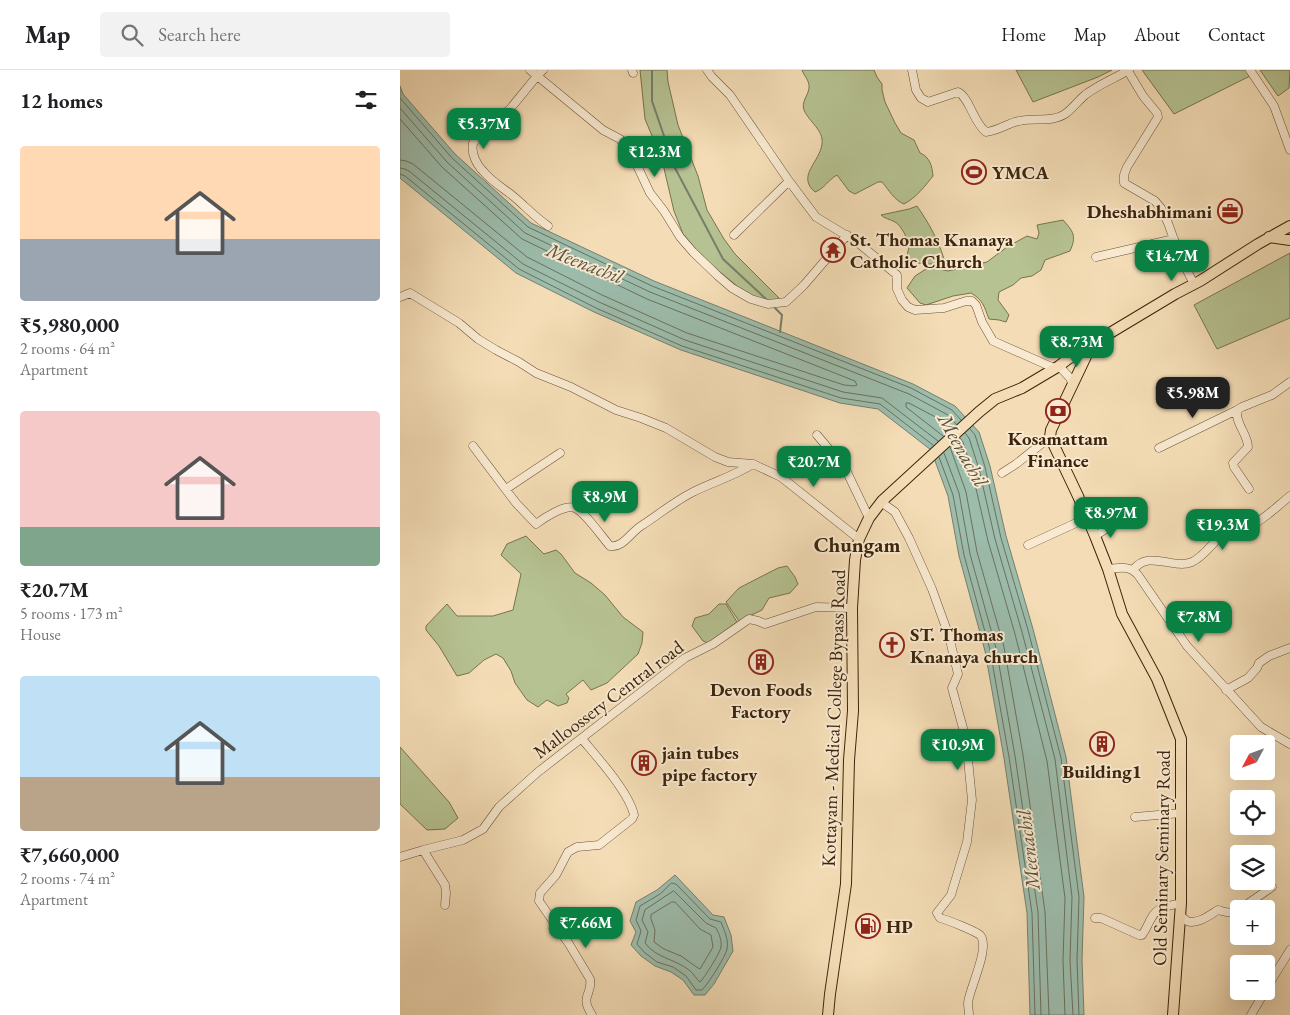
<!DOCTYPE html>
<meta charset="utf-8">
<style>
body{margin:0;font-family:"EB Garamond",serif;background:#f2f2f2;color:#202124;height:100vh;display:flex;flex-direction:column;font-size:19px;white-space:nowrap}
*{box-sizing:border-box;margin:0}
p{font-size:16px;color:#757577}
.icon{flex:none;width:28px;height:28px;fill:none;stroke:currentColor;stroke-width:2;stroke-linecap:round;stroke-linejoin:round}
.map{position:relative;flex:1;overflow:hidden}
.details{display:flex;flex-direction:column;background:#fff;width:400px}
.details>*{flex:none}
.needle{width:32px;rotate:229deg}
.buttons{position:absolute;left:830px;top:665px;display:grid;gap:10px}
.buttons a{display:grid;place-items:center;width:45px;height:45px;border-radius:5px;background:#fff;box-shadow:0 5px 20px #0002;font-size:25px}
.price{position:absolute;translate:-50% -42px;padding:0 11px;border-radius:10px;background:#0b8043;color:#fff;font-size:16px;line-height:32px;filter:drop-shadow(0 1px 2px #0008)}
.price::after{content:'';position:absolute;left:50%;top:30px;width:15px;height:11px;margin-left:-8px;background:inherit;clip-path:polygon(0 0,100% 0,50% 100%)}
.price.current{background:#222;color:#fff}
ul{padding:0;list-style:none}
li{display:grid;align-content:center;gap:10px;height:265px;padding:0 20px}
li span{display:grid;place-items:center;height:155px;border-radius:5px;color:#555}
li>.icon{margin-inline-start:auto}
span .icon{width:90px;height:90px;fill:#fffc;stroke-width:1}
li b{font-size:21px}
h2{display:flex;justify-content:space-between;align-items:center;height:60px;padding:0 20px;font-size:21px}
header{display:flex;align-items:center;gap:30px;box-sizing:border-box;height:70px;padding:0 25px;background:#fff;border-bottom:1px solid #e0e0e0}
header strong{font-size:24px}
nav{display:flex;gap:28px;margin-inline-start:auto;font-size:18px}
.search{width:350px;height:45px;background:#f2f2f2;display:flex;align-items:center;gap:12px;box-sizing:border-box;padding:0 18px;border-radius:5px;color:#757577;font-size:19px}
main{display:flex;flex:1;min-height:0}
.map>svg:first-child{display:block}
.green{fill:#b6c292;stroke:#79734e}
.water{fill:#9cbcac;stroke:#767f6c}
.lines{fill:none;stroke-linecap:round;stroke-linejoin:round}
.shore{stroke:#6c705c;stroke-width:1}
.stream{stroke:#767f6c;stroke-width:2}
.minor-casing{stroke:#6a5236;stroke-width:9}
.major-casing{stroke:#3c240b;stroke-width:12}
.minor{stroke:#f8e9d0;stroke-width:8}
.major{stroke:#f4ddb6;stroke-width:10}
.labels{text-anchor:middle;stroke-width:4;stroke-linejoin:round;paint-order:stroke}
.poi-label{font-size:19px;font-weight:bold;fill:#3c240b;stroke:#f8e9d0;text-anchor:start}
.street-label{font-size:19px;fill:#3c240b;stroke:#f8e9d0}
.water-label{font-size:20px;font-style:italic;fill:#59523b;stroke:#f8e9d0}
.quarter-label{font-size:21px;font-weight:bold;fill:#3c240b;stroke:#f8e9d0}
</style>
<header>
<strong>Map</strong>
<div class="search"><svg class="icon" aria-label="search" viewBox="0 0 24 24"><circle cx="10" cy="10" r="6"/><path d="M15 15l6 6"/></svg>Search here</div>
<nav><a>Home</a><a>Map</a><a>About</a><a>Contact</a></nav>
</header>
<main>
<section class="details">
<h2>12 homes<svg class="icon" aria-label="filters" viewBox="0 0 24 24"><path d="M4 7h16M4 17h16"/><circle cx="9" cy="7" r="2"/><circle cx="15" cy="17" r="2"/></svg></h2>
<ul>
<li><span style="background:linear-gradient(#ffd9b3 60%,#9aa5b1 0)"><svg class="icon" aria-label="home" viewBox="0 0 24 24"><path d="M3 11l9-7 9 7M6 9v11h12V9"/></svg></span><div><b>₹5,980,000</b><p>2 rooms · 64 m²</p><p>Apartment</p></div></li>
<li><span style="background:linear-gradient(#f6c9c9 75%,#7fa58c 0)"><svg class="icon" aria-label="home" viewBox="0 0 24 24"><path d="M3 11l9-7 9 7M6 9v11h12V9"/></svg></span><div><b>₹20.7M</b><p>5 rooms · 173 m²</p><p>House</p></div></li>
<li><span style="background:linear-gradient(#bfe0f5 65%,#b9a48a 0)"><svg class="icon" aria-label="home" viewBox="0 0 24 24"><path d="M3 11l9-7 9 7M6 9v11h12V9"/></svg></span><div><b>₹7,660,000</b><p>2 rooms · 74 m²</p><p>Apartment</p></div></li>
</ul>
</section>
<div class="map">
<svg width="890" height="945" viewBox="0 0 890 945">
<rect width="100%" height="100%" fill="#f4ddb6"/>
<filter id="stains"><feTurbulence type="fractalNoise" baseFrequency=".004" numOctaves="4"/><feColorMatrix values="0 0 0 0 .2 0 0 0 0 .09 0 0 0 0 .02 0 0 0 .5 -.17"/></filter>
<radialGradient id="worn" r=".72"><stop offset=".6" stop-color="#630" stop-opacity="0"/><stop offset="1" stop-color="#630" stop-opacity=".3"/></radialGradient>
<path class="green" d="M240 0H267L268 12 278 55 298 106 307 140 324 169 335 184 381 230 368 233 343 221 303 188 283 164 274 141 262 90 245 49Z
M402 0H474L477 7 482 14V20L485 32 495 53 501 63 514 70 520 83C530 87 532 96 533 106 524 117 517 127 504 134 494 130 489 120 482 112H478L455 124 449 121 437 105C428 110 424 119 415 122 396 106 420 92 422 74 424 60 409 52 404 40 401 32 408 26 409 18 410 11 404 6 402 0Z
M616 0H712L698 7 633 32Z
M742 0H848L852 5 774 44Z
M860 0H890L889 18 878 26Z
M517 136C528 152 538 169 544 189 527 198 523 193 507 191 506 185 509 180 509 176 508 169 501 155 495 152 490 149 485 149 481 145L509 139Z
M663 150C673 161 677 166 670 181L645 190 641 200 632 206 621 208 613 215 599 222 598 230 609 245 606 252 599 250 589 249C584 236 583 230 571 223L553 226 526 235 520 233 507 218 515 206 526 199H539L548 201 587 192 607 177 627 166 637 169 639 163 637 155Z
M890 183V248L817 279 794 235Z
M126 466 144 484 156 480 161 484 175 503 191 513 205 525 223 547 243 562 242 573 238 584 207 613 191 620 183 610 166 624 169 628 167 633 158 636 147 630 138 637 127 630 115 613 111 601 103 588 96 584 84 590 69 603 57 606 39 576 26 560V556L47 534 57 546H93L113 540 121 504 101 485 107 474Z
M387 496 395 507 398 514 390 523 369 528 362 540 339 551 326 532 339 518 378 498Z
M319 534H326L337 552 308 573 303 571 292 556 295 548 309 544Z
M0 677 49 732 58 748 45 759 27 760 0 734Z"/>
<path class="water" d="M0 16 3 24 55 84 131 153 254 211 513 314 555 336 579 362 590 396 606 466 633 559 666 687 684 827 682 890 684 945H630L627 843 604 688 585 581 559 486 548 426 531 380 478 339 440 333 281 280 194 242 116 203 0 108Z
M275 805 313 845 324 847 331 865 333 881 314 914 305 925H294L283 910 271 902 255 896 241 886 231 875 236 862 230 851 236 832 257 820Z"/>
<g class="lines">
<path class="shore" d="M0 28 52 88 128 157 252 216 511 318 552 340 561 350
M0 38 47 92 125 163 250 222 509 324 548 345 556 354
M0 49 42 97 122 169 247 229 455 311 457 315 454 316 444 315 287 263 202 225 127 187 13 94 6 91 0 90
M0 98 5 99 9 101 123 194 199 232 285 270 443 322 482 328 538 371
M0 104 5 106 119 199 196 238 282 276 441 328 480 334 533 375
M570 359 575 365 585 397 601 468 628 560 661 688 679 827 677 890 679 945
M565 363 569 368 579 399 595 469 622 562 655 689 672 827 670 890 673 945
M543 366 506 337V333H509L543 351 551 359
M560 368 563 372 572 401 588 471 615 564 647 691 665 828 663 890 665 945
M550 377 566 422 577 482 604 577 623 685 645 842 649 945
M544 383 559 423 570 484 596 578 615 686 638 842 641 945
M539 387 553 425 564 485 590 580 609 687 632 843 635 945
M272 813 276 814 310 849 321 852C324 860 329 870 327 879 326 886 308 914 302 920H296L286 906 273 897 257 892 244 882 237 874 241 861 236 850 240 836 260 824Z
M274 821 306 853 316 858C319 863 322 871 321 877 320 883 305 907 300 912 296 909 294 904 289 900 275 889 256 888 245 873L248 862 242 850 245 840Z
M272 832H275L300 859 311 865 313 877 300 899 298 898 281 886 264 879 254 872 255 860 251 849V845Z"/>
<path class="stream" d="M252 0V31L275 98 323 189 367 230
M372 235 382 245 380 262"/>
<defs>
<path id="minor" d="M130 0 203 60 220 69 233 87 250 123 264 141 280 167 293 182 318 206 332 218 351 229 368 234 386 232 404 215 447 165
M143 0 137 6 110 39 73 73C71 83 76 94 83 101 91 111 103 118 113 126 125 136 135 147 148 156
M232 0 233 3
M307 0 312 7 330 25 389 111 416 147 457 172 497 205V219L502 230 508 237 515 240 544 238 566 231H572L576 235 582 252 593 271 654 298
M512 0 516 20 521 28 528 32 558 22C570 28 573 52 586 62 598 61 608 53 619 51 635 47 651 53 665 44 672 39 678 31 685 25 698 15 715 8 729 0
M850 0 874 36 890 80
M728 1 743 26 757 43 758 47 727 97 724 105V113L755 131 761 138 768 153 781 189 794 214
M334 165 389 111
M696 187 774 169
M0 227 10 223 59 253 78 269 96 280 119 292 136 303 171 317 216 340 241 348 266 358 315 387 328 392 353 394 381 407 459 469
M659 296 670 308 673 315
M417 365 445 398 469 448
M73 376 116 433 136 454C144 448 165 434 175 438 185 442 202 467 210 476 223 478 230 463 241 456 258 445 275 431 293 422 313 412 334 406 353 394
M759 378 837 340
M602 403 616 394 650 367
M106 419 160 383
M849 419 834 397 833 393 848 377C848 364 835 354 837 340L842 337 872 325 890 312
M481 432 495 442 509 468 532 519 549 566 558 604 552 618 566 669 572 730 567 772 551 825 537 843 540 848C548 850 575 861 580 865 591 877 569 919 568 933 568 937 569 941 569 945
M695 466 717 452
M628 475 687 448
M708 499C720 498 729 495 738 505L787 576 861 657 890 674
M733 500C749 479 773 500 792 492 807 485 816 466 831 459 836 457 844 458 850 456 860 453 881 433 890 426
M826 620 848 608 857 598 859 593 869 586 890 578
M182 669C197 687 229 722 234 745L232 749 199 775 177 777 168 782 156 805 140 823 139 831 169 874 190 909C193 925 179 925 192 945
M735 747 781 743
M23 780 45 815 46 823 45 835
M0 787 23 780 63 770 83 759 99 737 138 702 285 588 313 574 349 549 358 551 365 554 416 537 452 538
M840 839 872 817
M780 845C782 847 784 849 787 851 797 855 810 845 818 840 826 842 831 845 839 839
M695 848H701L739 865H742C747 859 748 853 752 847 758 836 770 836 781 833
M866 919 890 880
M851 945 865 921"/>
<path id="major" d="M869 167 890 170
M690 278 651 360 650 367 678 426 695 466 708 499 722 544 757 609 781 669V833L773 945
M428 945 430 924 446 814 449 690 453 641 452 538 455 490 459 469 469 448 482 431 579 342 595 329 622 318 659 296 668 289 690 278 710 263 775 224 800 211 858 174 890 156"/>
</defs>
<use href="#minor" class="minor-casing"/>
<use href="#major" class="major-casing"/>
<use href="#minor" class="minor"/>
<use href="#major" class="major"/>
</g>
<defs>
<symbol id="stadium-ring" viewBox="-11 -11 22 22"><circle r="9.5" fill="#f8e9d0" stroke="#8f2418" stroke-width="1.5"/><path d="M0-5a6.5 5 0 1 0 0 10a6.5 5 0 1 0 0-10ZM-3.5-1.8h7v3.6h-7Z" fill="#8f2418"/></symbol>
<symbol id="office-ring" viewBox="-11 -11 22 22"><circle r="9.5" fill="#f8e9d0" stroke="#8f2418" stroke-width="1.5"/><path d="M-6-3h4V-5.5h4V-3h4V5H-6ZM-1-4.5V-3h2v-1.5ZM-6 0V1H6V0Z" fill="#8f2418"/></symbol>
<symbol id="temple-ring" viewBox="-11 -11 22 22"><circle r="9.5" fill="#f8e9d0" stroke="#8f2418" stroke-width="1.5"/><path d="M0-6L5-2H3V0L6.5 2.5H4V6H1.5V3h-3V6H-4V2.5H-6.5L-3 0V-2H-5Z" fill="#8f2418"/></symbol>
<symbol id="bank-ring" viewBox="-11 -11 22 22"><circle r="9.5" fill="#f8e9d0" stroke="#8f2418" stroke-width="1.5"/><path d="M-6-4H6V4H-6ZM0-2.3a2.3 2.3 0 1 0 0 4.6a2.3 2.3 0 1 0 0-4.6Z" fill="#8f2418"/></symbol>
<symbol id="church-ring" viewBox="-11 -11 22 22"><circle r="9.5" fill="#f8e9d0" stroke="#8f2418" stroke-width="1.5"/><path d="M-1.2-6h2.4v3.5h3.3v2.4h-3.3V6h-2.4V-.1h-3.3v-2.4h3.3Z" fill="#8f2418"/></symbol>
<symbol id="building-ring" viewBox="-11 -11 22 22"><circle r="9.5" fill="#f8e9d0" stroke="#8f2418" stroke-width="1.5"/><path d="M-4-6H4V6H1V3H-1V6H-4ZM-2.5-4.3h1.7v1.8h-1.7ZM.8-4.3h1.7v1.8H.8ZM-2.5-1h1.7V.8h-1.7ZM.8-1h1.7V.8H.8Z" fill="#8f2418"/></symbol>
<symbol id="fuel-ring" viewBox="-11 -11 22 22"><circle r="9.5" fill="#f8e9d0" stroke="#8f2418" stroke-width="1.5"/><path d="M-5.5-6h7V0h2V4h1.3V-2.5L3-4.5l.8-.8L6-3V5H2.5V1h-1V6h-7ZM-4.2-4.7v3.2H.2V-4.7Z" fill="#8f2418"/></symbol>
</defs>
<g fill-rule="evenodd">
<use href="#stadium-ring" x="560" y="88" width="28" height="28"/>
<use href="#office-ring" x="816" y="127" width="28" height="28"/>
<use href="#temple-ring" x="419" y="166" width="28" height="28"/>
<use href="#bank-ring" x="644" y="327" width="28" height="28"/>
<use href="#church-ring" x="478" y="561" width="28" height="28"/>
<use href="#building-ring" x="347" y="578" width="28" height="28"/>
<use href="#building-ring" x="688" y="660" width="28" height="28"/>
<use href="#building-ring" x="230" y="679" width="28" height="28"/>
<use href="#fuel-ring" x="454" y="842" width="28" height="28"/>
</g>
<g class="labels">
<g class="poi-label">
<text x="592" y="109">YMCA</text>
<text x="812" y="148" text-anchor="end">Dheshabhimani</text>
<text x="450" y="176">St. Thomas Knanaya<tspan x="450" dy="22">Catholic Church</tspan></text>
<text x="658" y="375" text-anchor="middle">Kosamattam<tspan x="658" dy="22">Finance</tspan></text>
<text x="510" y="571">ST. Thomas<tspan x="510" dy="22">Knanaya church</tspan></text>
<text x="361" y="626" text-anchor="middle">Devon Foods<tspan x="361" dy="22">Factory</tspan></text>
<text x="262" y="689">jain tubes<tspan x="262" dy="22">pipe factory</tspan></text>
<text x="702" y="708" text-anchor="middle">Building1</text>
<text x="486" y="863">HP</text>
</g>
<g class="street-label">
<text transform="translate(208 629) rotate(-37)" y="7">Malloossery Central road</text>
<text transform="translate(433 648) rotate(-88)" y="7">Kottayam - Medical College Bypass Road</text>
<text transform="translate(761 788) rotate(-89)" y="7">Old Seminary Seminary Road</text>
</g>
<g class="water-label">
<text transform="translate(185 193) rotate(21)" y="7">Meenachil</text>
<text transform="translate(563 380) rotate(61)" y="7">Meenachil</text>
<text transform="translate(628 780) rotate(-97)" y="7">Meenachil</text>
</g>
<g class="quarter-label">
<text x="457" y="482">Chungam</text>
</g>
</g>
<rect width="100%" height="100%" filter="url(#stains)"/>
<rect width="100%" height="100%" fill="url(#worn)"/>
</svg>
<div class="buttons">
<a><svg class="needle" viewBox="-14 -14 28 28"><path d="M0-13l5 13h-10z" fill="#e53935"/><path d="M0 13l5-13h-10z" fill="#757577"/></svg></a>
<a><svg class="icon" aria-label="locate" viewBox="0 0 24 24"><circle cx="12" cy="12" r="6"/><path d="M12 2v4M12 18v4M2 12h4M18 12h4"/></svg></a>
<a><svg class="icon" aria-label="layers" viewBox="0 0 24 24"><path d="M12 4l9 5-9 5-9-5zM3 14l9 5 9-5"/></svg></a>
<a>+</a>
<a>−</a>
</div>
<b class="price" style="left:84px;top:80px">₹5.37M</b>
<b class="price" style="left:255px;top:108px">₹12.3M</b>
<b class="price" style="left:772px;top:212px">₹14.7M</b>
<b class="price" style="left:677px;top:298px">₹8.73M</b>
<b class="price current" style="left:793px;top:349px">₹5.98M</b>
<b class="price" style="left:414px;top:418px">₹20.7M</b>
<b class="price" style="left:205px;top:453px">₹8.9M</b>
<b class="price" style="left:711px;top:469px">₹8.97M</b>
<b class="price" style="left:823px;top:481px">₹19.3M</b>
<b class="price" style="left:799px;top:573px">₹7.8M</b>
<b class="price" style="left:558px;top:701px">₹10.9M</b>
<b class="price" style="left:186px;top:879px">₹7.66M</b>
</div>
</main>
